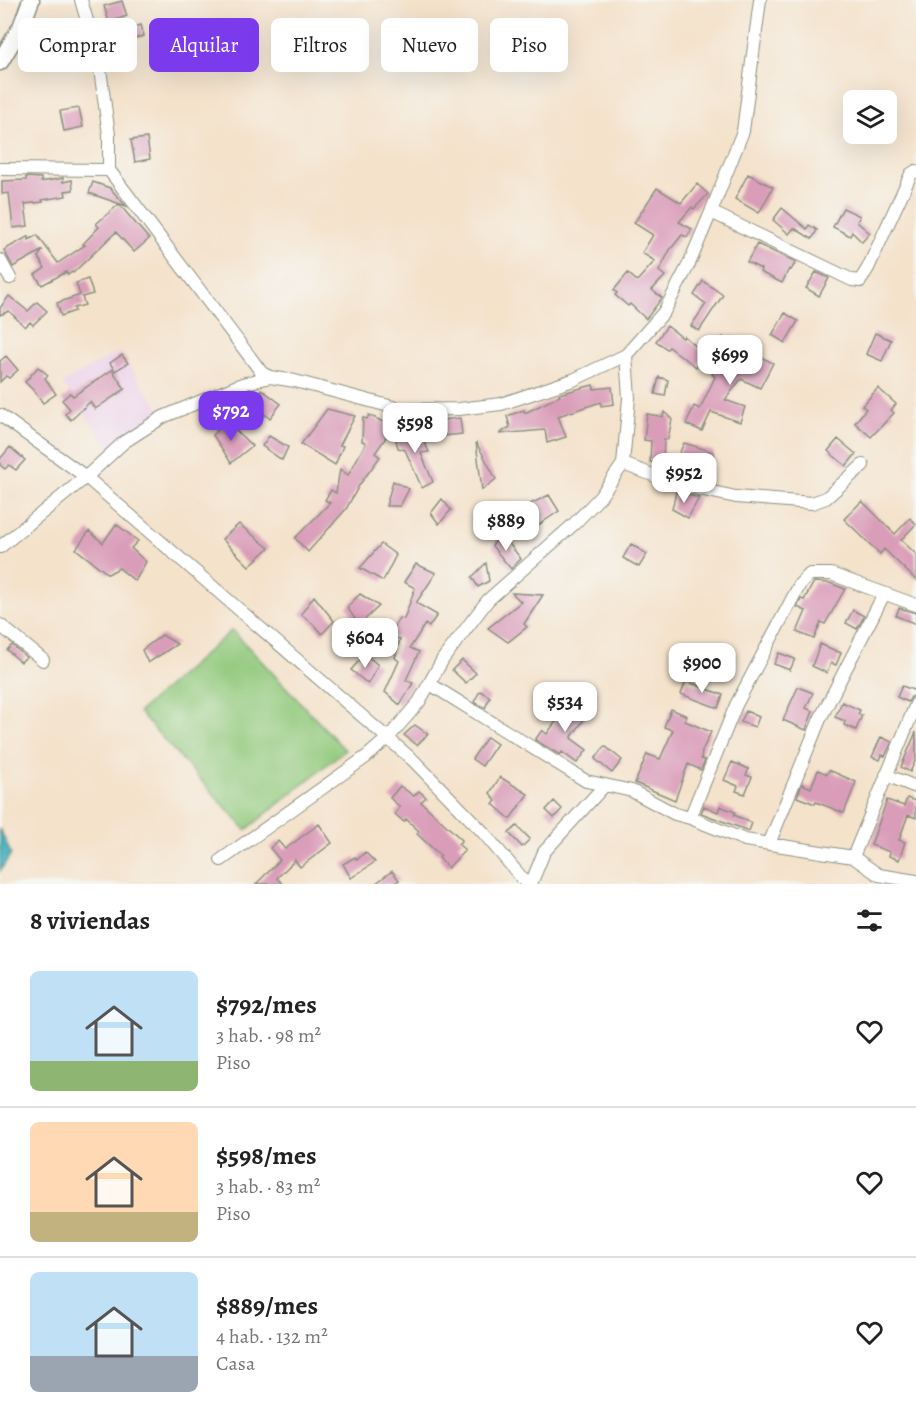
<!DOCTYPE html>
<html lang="es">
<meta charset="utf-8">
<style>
body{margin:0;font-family:Alegreya,serif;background:#f6f6f6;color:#222;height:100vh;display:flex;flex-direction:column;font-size:22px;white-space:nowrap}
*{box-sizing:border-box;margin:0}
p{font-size:20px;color:#767676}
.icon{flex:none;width:33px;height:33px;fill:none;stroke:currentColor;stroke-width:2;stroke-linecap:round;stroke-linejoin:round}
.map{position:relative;height:884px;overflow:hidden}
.panel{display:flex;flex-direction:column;background:#fff;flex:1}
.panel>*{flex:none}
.top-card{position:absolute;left:18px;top:18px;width:600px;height:54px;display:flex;gap:12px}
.fabs{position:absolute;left:843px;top:90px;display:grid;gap:12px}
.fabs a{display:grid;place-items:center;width:54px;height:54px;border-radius:9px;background:#fff;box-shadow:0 6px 24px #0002;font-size:30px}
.price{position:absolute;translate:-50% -51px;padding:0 14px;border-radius:12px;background:#fff;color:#222;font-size:20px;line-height:39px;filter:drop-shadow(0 2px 3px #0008)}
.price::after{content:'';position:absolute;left:50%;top:36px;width:18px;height:14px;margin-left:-9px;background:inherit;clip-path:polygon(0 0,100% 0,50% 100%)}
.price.on{background:#7c3aed;color:#fff}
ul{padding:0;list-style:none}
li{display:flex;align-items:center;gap:18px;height:150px;padding:0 30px}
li+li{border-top:2px solid #e0e0e0}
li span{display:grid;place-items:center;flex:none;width:168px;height:120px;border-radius:9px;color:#555}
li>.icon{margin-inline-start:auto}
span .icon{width:72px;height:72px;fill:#fffc;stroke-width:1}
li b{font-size:26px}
h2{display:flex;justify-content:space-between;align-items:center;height:72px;padding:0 30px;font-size:26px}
.chip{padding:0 21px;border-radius:9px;background:#fff;box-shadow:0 6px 24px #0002;font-size:21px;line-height:54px}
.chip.on{background:#7c3aed;color:#fff}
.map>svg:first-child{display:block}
.built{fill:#edd1e9}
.green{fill:#92c97c;stroke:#588358;stroke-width:1.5}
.water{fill:#40afbd;stroke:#307678;stroke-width:1.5}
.building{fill:#da9db9}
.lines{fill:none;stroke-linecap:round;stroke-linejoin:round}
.street-casing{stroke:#8a9080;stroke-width:14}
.secondary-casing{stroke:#8a9080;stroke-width:19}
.street{stroke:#fff;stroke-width:12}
.secondary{stroke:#fff;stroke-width:16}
</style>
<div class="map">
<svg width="916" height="884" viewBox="0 0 916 884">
<rect width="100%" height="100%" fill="#f6f6f2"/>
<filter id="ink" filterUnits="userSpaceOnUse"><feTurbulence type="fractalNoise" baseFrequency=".0167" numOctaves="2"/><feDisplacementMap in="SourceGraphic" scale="12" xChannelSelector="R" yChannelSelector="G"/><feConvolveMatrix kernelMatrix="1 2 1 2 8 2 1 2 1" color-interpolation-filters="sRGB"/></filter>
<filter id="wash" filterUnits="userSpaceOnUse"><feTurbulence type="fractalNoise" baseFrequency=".008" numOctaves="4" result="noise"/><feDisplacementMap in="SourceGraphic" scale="24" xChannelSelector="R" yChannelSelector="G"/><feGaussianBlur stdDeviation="1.35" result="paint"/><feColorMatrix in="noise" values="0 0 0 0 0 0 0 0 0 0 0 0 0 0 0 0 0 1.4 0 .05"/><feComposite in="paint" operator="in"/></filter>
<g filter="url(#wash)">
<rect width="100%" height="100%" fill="#f4e2cb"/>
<path class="built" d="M119 352 163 413 110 448 62 383Z"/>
<path class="green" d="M232 630 345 750 246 830 139 712Z"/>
<path class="water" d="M0 829 11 854 0 871Z"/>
<g id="blocks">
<path class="building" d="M122 1 127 16 109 22 104 6Z
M141 25 144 36 128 40 126 29Z
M79 108 83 127 64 131 60 111Z
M147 138 150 159 135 162 131 140Z
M748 174 773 187 759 213 735 199Z
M26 177 41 178V182L63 178V182L72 180 73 190 65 191 66 196 42 200 43 202 25 204 28 226 13 228 9 193 2 194V181L26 180Z
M93 182 110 188 126 206 89 193Z
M697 184 708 194 694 209 692 207 679 222 692 229 687 237 682 235 670 250 659 271 665 276 652 290 662 298 646 319 630 304 628 306 615 295 617 293 614 290 628 273 637 281 655 261 642 253 653 235 634 223 657 188 681 203Z
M119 204 149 239 134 252 116 232 73 273 72 272 68 275 66 272 42 285 35 275 45 268 38 257 43 250 13 267 4 250 29 236V240L37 235 58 263 85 245 83 244 99 227 96 224Z
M782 208 807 229 809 225 817 230 812 239 794 228 789 234 773 220Z
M843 208 860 216 857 222 870 233 862 242 852 232 850 236 833 227Z
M757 244 796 262 791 270 789 269 782 283 760 272 761 269 747 262Z
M816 272 829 278 819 296 806 288Z
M88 279 93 294 82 297 85 305 74 308 75 311 61 316 57 303 80 295 76 283Z
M703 281 723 295 699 331 691 326 706 304 694 295Z
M9 296 28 311 37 302 47 311 33 325 30 322 25 327 9 311 0 315V308Z
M785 313 798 321 785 343 772 335Z
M667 326 683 338 684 336 705 354 696 367 669 347 667 349 656 341Z
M875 333 891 340 882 361 866 354Z
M723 337 729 341 732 337 755 354 773 363 760 388 741 379 725 400 745 407 740 422 711 412 702 431 686 424 694 406 700 409 715 377 712 374 719 366 729 375 743 356 728 346 726 350 718 345Z
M122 355 128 363 115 371 110 363Z
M6 356 18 370 9 378 6 376 0 382V361Z
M38 367 48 375 45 378 56 394 43 403 34 391 25 382Z
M112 370 125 389 95 409 90 402 71 420 65 414 70 409 62 400 70 393 73 396Z
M659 377 668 380 665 396 655 394Z
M593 385 594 389 612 387 614 404 601 406V402L558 416 566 437 547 443 545 430 499 434 510 427 507 416 524 410 525 413 560 396 559 394Z
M878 388 896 404 891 410 894 413 871 437 855 423 866 409 862 406Z
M261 389 281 404 270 418 250 404Z
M327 409 355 416 340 445 343 446 335 465 301 444Z
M664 412 672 419 668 439H664L663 463 650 462 651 441 644 440 647 414 663 417Z
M369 415 389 425 385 439 375 453 380 457 360 484 346 509 308 552 295 538 330 503 325 500 331 490 336 493 340 469 348 475 366 443 362 441 363 418 367 419Z
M460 418 462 434 434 437 432 421Z
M226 421 252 446 231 463 213 435Z
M418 428 429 452 421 453 433 482 422 488 405 450 398 448 394 433 408 434Z
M269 436 288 447 282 460 262 446Z
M838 439 856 454 846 466 828 451Z
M476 442 496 479 482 490Z
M684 443 714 452 712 462 699 461 690 479 677 475 680 470 673 467Z
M10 447 25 460 16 470 9 465 5 469 0 465V459Z
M393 481 409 489 400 506H386Z
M676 492 699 498 688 518 672 509Z
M549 495 559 511 537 526 526 506Z
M442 499 451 510 439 524 431 513Z
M862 501 895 534 910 518 916 524 901 540 916 554V580L884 549 880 554 844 519Z
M116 524 138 541 131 548 146 562 135 581 119 568 108 574 76 549 89 531 103 543Z
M239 524 269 548 249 566 222 539Z
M501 533 521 559 511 569 492 546Z
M381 544 396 555 383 581 360 568Z
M631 544 647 554 639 567 623 558Z
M486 563 489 581 478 587 472 577Z
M416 564 436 573 416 603 437 615 429 627 425 624 410 648 419 652 406 680 413 683 400 705 385 692 399 661 395 658 400 639 388 636 399 618 404 619 415 588 404 582Z
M814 582 830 583 845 589 825 624 821 622 814 639 797 632 806 611 797 607 801 599 804 600Z
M512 593 543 595 524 624 527 627 508 642 488 628 521 602Z
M360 594 379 606 359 625 347 607Z
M314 596 334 621 322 634 312 623 301 614Z
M899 608 916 613V624L896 616Z
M853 610 864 616 857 629 846 623Z
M162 635 177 644 148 663 142 650Z
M820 644 841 653 836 665 831 663 827 673 812 666Z
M12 645 26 657 21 662 7 650Z
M779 653 795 659 790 670 774 664Z
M365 654 378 665 368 684 351 670Z
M462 660 476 673 466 683 452 670Z
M686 681 723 695 718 708 681 694Z
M902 686 916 691V696L911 697 908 702 897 697Z
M798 687 813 693 806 708 813 711 806 730 783 720Z
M480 691 490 697 485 708 474 702Z
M570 697 578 702 573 709 585 718 571 738 587 750 577 763 562 752 560 755 535 740 542 730 547 734 559 717 564 709 562 707Z
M842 702 860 710 858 714 862 715 856 730 844 725 845 721 835 717Z
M671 709 687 716 685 721 711 732 702 751 701 759 705 760 701 770 688 764 675 800 635 783 647 754 660 759 673 730 664 727Z
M746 711 759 717 755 727 741 722Z
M415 725 428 734 417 745 404 735Z
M916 732V759L910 772 901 767Z
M487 737 497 744 482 766 472 759Z
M881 737 892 742 885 756 882 755 880 760 872 757Z
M605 746 622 760 612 773 595 759Z
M732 762 749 769 746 775 752 777 745 794 736 791 738 786 724 780Z
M818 770 827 774 829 770 856 782 844 813 816 802 815 804 797 797 802 784 811 788Z
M500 777 528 794 510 819 493 804 496 801 490 793Z
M400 786 414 796 419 791 426 797 421 802 462 840 458 844 465 850 448 868 439 858 441 856 417 834 419 831 406 819 404 822 395 814 400 807 390 798Z
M907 798 916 801V818L908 815 899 840 905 842 899 860 889 856 890 852 871 845 887 800 904 806Z
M554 801 562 809 554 818 546 810Z
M704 806 718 812 720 806 735 812 734 815 752 823 749 831 701 813Z
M319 824 332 843 300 867 295 860 277 878 283 884H256L280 860 270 848 278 841 285 849Z
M517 826 530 839 522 847 509 833Z
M365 852 375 862 351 878 343 864 355 857 357 860Z
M392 871 399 880 393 884H375Z"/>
</g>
</g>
<g filter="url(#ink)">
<use href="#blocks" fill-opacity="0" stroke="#8a9080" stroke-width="1.5"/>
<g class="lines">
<defs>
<path id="street" d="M81 0 99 62 109 135V170L262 373 270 377 295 381 404 410 459 409 501 404 573 380 626 355 664 312 689 264 711 212 743 131 760 0
M0 169 109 170
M711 212 852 280 860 281 868 268 911 174 916 171
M0 260 10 278
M0 415 86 477 414 761 482 831 527 884
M623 464 680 485 736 497 812 503 826 498 863 465
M0 547 86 477 124 442 163 417 242 384 270 377
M0 625 43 660
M430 684 586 781 605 785
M886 775 916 787
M690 818 736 705 800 584 810 574H831L916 605
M769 844 820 719 884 594
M853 857 916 704
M221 860 366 757 388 738 419 702 443 659 488 600 574 524 600 497 623 464 629 398 626 355
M531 884 544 852 605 785 632 791 675 814 690 818 745 840 853 857 879 875 916 881"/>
<path id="secondary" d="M0 62 21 27 31 0"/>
</defs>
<use href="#street" class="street-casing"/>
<use href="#secondary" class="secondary-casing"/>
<use href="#street" class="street"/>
<use href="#secondary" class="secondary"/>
</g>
</g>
</svg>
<div class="fabs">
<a><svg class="icon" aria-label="layers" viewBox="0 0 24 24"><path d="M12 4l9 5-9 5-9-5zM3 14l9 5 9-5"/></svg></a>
</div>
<b class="price" style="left:730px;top:386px">$699</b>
<b class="price on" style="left:231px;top:442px">$792</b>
<b class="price" style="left:415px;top:454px">$598</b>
<b class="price" style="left:684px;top:504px">$952</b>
<b class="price" style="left:506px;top:552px">$889</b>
<b class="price" style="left:365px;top:669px">$604</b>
<b class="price" style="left:702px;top:694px">$900</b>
<b class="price" style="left:565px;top:733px">$534</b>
<div class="top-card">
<a class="chip">Comprar</a>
<a class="chip on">Alquilar</a>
<a class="chip">Filtros</a>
<a class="chip">Nuevo</a>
<a class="chip">Piso</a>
</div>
</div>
<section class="panel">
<h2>8 viviendas<svg class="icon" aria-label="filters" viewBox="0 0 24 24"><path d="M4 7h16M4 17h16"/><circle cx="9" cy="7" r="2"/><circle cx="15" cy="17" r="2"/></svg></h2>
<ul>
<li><span style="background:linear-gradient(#bfe0f5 75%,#8fb573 0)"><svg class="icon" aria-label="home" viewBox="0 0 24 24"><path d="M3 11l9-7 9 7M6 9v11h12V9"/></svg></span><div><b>$792/mes</b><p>3 hab. · 98 m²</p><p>Piso</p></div><svg class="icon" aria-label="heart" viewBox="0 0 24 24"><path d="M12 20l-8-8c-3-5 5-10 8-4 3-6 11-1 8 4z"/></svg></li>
<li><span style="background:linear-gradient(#ffd9b3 75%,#c2b280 0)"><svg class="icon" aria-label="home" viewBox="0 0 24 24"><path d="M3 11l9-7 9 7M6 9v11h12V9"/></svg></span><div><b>$598/mes</b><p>3 hab. · 83 m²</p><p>Piso</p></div><svg class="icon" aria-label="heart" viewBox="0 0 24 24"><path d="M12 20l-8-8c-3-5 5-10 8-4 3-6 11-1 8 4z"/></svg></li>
<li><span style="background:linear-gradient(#bfe0f5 70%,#9aa5b1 0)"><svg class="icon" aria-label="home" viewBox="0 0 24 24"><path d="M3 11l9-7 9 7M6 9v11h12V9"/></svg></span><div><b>$889/mes</b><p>4 hab. · 132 m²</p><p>Casa</p></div><svg class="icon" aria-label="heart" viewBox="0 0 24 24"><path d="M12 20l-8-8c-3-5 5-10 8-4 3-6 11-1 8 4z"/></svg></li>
</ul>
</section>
